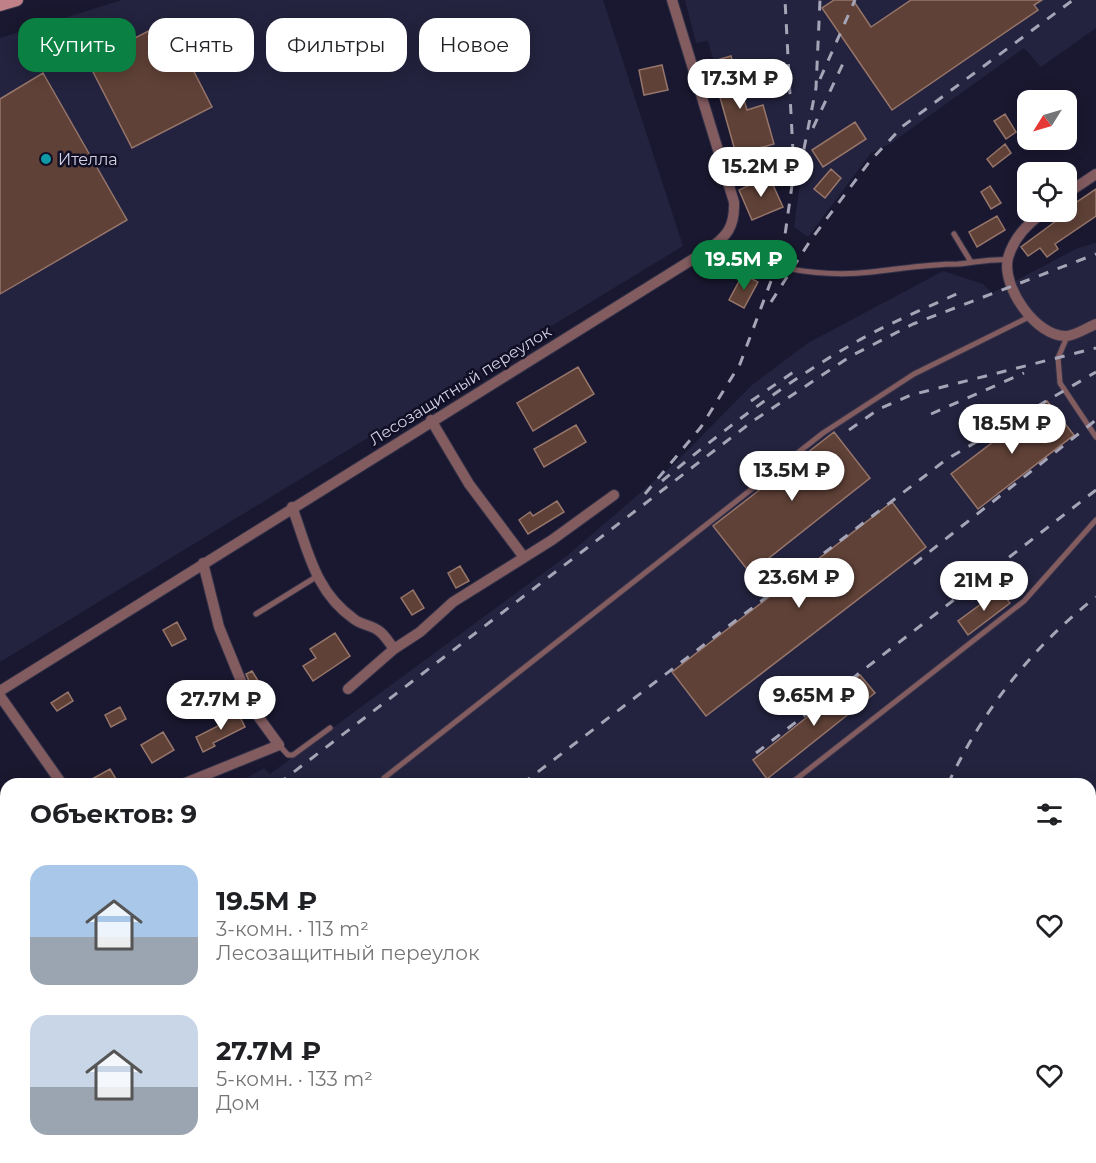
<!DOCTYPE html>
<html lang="ru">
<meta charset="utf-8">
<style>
body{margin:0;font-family:Montserrat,sans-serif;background:#f2f2f2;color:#202124;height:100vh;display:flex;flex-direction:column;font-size:22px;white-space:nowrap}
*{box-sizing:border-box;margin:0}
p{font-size:20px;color:#757577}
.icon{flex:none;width:33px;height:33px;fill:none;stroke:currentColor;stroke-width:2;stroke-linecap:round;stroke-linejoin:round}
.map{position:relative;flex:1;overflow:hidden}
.side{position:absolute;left:0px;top:778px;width:1096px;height:386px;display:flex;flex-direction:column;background:#fff;border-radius:18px 18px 0 0;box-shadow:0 3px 15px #0003}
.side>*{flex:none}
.guide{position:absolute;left:18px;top:18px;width:600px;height:54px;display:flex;gap:12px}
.needle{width:39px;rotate:233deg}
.tools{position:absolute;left:1017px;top:90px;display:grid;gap:12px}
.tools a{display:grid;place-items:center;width:60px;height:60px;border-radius:12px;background:#fff;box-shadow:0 3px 15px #0003;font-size:30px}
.price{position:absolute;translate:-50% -51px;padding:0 14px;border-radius:21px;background:#fff;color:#222;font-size:20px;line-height:39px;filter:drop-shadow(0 2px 3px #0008)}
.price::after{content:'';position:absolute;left:50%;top:36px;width:18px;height:14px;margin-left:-9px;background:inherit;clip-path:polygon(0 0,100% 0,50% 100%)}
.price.on{background:#0b8043;color:#fff}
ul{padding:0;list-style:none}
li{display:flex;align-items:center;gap:18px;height:150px;padding:0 30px}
li span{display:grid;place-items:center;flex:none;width:168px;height:120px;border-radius:18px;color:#555}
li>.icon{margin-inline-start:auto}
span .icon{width:72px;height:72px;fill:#fffc;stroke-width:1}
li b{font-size:26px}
h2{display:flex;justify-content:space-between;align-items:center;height:72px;padding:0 30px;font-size:26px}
.chip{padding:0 21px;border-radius:18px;background:#fff;box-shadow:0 3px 15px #0003;font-size:21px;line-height:54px}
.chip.on{background:#0b8043;color:#fff}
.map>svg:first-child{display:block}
.built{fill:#24233f}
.building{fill:#5f4137;stroke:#96756a;stroke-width:1.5}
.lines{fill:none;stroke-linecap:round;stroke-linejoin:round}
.lane-casing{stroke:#333249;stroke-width:7}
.street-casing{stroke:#333249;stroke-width:12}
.secondary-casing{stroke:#333249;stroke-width:14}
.path{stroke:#77778b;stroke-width:2;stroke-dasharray:6 3;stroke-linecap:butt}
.lane{stroke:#835c60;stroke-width:5}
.street{stroke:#835c60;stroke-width:10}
.secondary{stroke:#bf8087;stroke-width:12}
.rail{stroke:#a5a5b7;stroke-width:3;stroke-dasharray:10 10;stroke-linecap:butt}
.culture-dot{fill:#0f9aa8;stroke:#110f26;stroke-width:2}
.labels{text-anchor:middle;stroke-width:5;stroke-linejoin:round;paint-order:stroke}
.poi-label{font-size:16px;fill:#d2d2e3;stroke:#110f26;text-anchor:start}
.street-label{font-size:16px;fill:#d2d2e3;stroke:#110f26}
</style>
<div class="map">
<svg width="1096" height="1163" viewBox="0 0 1096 1163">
<rect width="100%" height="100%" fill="#191830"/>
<path class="built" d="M122 0H603L683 246 0 662V38Z
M685 0H1096V28L1041 67 1024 48 890 144 871 153 808 237 794 227 802 168 783 162 746 178 708 41 696 43Z
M1096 243V1098L1091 1100 1090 784H236L264 768 270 774 568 555 675 463 752 385 808 343 943 271 983 284 992 293 1078 248Z
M6 846V1158H1007L1005 1163H0V850Z"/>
<path class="building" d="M834 0H853L871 27 911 0H1042L1034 5 1038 10 892 110 822 8Z
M168 21 212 107 132 148 88 62Z
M731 56 747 110 763 105 774 144 736 154 710 62Z
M662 65 668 90 644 95 639 70Z
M43 73 127 220 0 294V99Z
M1005 114 1016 132 1006 139 994 121Z
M855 122 866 139 823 167 812 150Z
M1005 144 1011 153 993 167 987 159Z
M831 169 841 178 825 198 814 189Z
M769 176 783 207 752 220 739 190Z
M990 186 1001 203 991 209 981 192Z
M1096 189V216L1055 244 1058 249 1047 257 1040 248 1028 256 1021 247 1056 221 1053 218Z
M997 216 1005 230 977 247 969 232Z
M743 274 758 282 744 308 729 300Z
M578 367 594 394 533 431 517 403Z
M1047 401 1074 435 978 509 951 474Z
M576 425 586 442 544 467 534 449Z
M834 432 870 478 750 573 713 526Z
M557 501 564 512 528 534 519 520 530 512 533 516Z
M892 502 926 547 706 716 672 672Z
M460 566 469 581 456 588 448 573Z
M413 590 424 608 412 615 401 598Z
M1000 590 1010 603 968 635 958 621Z
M177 622 186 639 172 646 163 630Z
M335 633 350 656 313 681 303 666 316 658 310 649Z
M252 671 270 700 260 706 246 674Z
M860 675 875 693 767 779 753 760Z
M68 692 73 701 57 711 51 703Z
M120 707 126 719 111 727 105 715Z
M237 711 245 727 213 743 215 746 203 752 196 737 222 724 219 719Z
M163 732 174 750 152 763 141 745Z
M110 769 119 784H83Z"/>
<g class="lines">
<defs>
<path id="lane" d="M954 234 971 262
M715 246C763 267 818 278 871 272 900 269 928 264 958 264 975 263 990 258 1008 260
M1067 337 1058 358 1060 383 1096 437
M256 614 316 577
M279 745 288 755H293L330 728
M384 778 823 433 914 374 1029 317
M790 784 1024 601 1096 520
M0 1092 6 1089
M103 1158 106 1163"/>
<path id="street" d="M1066 194 1096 174
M1043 212C1027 225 1014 237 1008 258 1001 286 1036 337 1066 336 1075 336 1088 327 1096 324
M431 420 469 484 523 556
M292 507C308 549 314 591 354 619 361 625 372 625 379 631 385 635 390 644 394 649
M348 689 394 649 420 632 453 602 552 540 614 495
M0 691 706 251C727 237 735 227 734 202L672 0
M0 696 62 784
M183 784 279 745 252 708 219 627 203 563
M0 857 6 853"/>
<path id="secondary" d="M0 5 17 0
M1090 1123 1096 1120
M1030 1163 1034 1158"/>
</defs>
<use href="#lane" class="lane-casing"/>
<use href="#street" class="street-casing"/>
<use href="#secondary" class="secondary-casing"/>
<path class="path" d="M475 1158 478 1163
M466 1163 473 1158"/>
<use href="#lane" class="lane"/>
<use href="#street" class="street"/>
<use href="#secondary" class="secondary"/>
<path class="rail" d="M820 79 855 0
M813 128 846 57
M800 169 816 88 820 0
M771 302 810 241 870 161 903 126 1073 0
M751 401 798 369
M931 414 1024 373
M849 430 879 409 911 395 1096 348
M662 481C721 432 783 384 849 346 884 325 924 309 961 292
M645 494 701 427 740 364 783 249 794 171 785 0
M914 564 1096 420
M756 753 1096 490
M278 784 753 421 851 356 913 324 1096 254
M522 784 947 459 1096 372
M948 784C982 711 1032 647 1096 597
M1090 892 1096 889
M1090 929 1096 926
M0 984 6 980
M1090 1062 1096 1059
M926 1163 934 1158
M940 1163 948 1158"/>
</g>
<circle class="culture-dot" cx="46" cy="159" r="6"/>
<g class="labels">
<g class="poi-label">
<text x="58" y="165">Ителла</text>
</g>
<g class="street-label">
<text transform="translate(460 385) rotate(-32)" y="6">Лесозащитный переулок</text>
</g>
</g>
</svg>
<div class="tools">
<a><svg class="needle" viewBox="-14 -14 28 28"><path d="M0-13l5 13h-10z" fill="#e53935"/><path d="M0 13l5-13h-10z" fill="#757577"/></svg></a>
<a><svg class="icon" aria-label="locate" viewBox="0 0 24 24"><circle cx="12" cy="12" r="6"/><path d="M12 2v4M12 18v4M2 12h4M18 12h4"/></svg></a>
</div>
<b class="price" style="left:740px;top:110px">17.3M ₽</b>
<b class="price" style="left:761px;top:198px">15.2M ₽</b>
<b class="price on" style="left:744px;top:291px">19.5M ₽</b>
<b class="price" style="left:1012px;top:455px">18.5M ₽</b>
<b class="price" style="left:792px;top:502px">13.5M ₽</b>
<b class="price" style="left:799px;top:609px">23.6M ₽</b>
<b class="price" style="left:984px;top:612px">21M ₽</b>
<b class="price" style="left:814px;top:727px">9.65M ₽</b>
<b class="price" style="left:221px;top:731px">27.7M ₽</b>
<div class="guide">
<a class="chip on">Купить</a>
<a class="chip">Снять</a>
<a class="chip">Фильтры</a>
<a class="chip">Новое</a>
</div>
<section class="side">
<h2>Объектов: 9<svg class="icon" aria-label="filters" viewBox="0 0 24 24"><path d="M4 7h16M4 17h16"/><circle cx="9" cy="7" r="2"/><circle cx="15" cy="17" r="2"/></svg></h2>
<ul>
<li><span style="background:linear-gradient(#a9c7e8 60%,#9aa5b1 0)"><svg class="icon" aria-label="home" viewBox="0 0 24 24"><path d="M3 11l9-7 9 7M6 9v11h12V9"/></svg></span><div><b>19.5M ₽</b><p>3-комн. · 113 m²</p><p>Лесозащитный переулок</p></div><svg class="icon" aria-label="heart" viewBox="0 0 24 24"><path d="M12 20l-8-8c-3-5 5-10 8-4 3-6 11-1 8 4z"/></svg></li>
<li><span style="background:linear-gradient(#c9d6e8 60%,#9aa5b1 0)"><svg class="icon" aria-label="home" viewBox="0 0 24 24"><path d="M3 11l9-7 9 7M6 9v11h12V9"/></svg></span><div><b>27.7M ₽</b><p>5-комн. · 133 m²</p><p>Дом</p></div><svg class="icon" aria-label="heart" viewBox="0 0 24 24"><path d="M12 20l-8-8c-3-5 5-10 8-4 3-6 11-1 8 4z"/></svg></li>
</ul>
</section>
</div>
